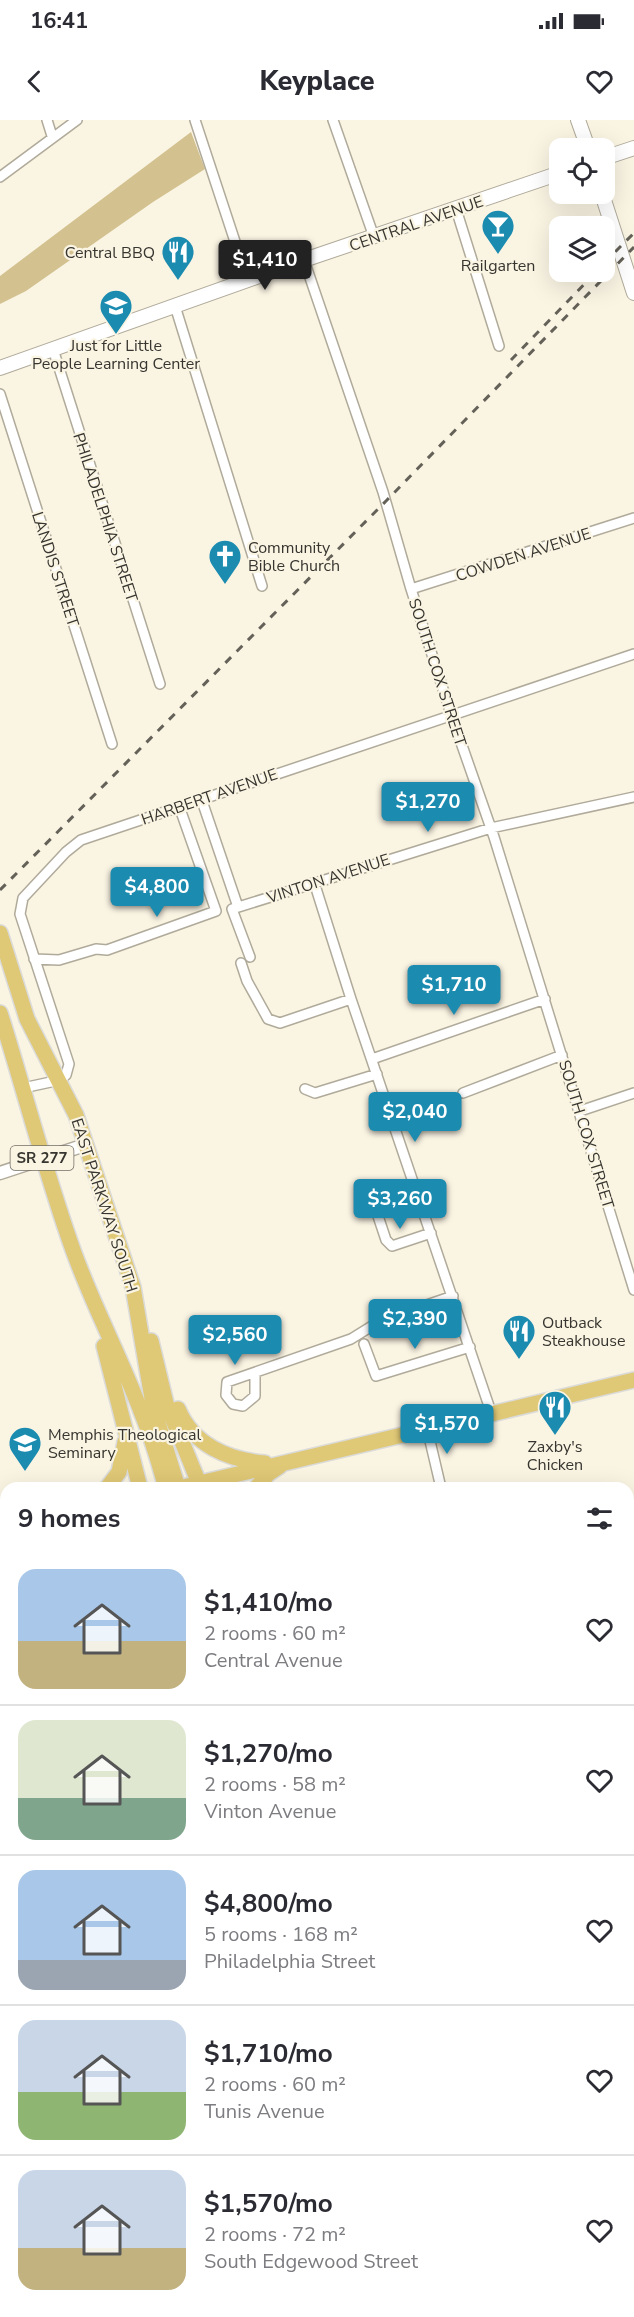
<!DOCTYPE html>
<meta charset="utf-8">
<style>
body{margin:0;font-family:"Nunito Sans",sans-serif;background:#f7f7f7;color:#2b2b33;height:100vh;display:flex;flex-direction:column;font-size:22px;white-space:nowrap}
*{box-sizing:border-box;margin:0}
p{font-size:20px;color:#7c7c81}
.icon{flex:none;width:33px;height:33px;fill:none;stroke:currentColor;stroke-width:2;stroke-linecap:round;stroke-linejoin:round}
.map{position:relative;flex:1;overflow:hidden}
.details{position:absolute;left:0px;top:1362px;width:634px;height:836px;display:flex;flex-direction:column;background:#fff;border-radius:18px 18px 0 0;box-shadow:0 6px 24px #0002}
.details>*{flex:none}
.fabs{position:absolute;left:549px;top:18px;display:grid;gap:12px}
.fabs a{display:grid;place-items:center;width:66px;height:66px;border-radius:12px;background:#fff;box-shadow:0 6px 24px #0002;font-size:30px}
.price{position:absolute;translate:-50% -51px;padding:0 14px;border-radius:6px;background:#1b8bb0;color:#fff;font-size:20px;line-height:39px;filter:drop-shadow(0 2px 3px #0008)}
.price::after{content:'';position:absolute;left:50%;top:36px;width:18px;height:14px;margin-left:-9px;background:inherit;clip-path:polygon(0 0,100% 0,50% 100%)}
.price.current{background:#222;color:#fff}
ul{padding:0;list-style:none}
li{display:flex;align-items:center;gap:18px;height:150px;padding:0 18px}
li+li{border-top:2px solid #e1e1e2}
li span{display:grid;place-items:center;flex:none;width:168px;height:120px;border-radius:18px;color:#555}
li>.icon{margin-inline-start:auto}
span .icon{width:72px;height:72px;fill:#fffc;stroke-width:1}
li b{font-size:26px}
h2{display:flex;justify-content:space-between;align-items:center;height:72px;padding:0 18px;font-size:26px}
.status{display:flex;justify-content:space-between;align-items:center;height:42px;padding:0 30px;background:#fff;direction:ltr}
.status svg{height:16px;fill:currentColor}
header{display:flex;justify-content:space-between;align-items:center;height:78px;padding:0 18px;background:#fff;font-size:27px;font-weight:800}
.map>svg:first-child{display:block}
.green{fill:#d3c290}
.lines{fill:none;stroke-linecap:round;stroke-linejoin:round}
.minor-casing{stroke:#b0aa9a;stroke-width:12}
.tertiary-casing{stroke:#b0aa9a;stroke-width:15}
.secondary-casing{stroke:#b0aa9a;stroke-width:16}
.primary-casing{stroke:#dbdbda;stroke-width:18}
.minor{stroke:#fff;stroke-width:9}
.tertiary{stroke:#fff;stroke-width:12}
.secondary{stroke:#fff;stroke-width:14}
.primary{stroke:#dfc876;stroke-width:15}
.rail{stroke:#646158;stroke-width:3;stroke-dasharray:8 8;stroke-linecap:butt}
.labels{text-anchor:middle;stroke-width:4.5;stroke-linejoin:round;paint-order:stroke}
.shield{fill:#faf4e3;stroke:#726e65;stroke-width:1.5}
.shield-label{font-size:15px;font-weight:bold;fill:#37352f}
.street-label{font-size:16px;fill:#37352f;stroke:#faf4e3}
.poi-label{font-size:16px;fill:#37352f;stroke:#faf4e3}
</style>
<div class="status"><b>16:41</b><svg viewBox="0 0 49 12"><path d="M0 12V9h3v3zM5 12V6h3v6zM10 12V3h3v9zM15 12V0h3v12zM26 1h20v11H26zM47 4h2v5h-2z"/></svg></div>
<header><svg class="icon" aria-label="back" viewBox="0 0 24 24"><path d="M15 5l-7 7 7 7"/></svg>Keyplace<svg class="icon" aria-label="heart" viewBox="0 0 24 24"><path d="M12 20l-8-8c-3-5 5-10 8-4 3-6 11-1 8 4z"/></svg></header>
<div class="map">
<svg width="634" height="2197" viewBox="0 0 634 2197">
<rect width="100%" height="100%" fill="#faf4e3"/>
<path class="green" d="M191 12 205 49 153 82 26 171 0 184V156Z"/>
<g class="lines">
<defs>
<path id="minor" d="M47 0 52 16
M195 0 248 161
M333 0 374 117
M0 57 77 0
M456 89 499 226
M304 140 383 372 411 469 451 594 494 717 634 1170
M175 186 262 466
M53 229 160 564
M0 274 112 624
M411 469 634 398
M201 678 238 787
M314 762 351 879 491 1292
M250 837 232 789 491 708 634 677
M34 839 59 840 96 829 107 830 216 791 179 686
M241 843 247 861 268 899 280 903 351 879
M372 939 545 879
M23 968 60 960 66 955 69 944 20 794 23 778 66 732 81 720 634 534
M305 969 315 973 377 954
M463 973 562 935
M580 991 634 973
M376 1090 386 1120 392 1126 431 1113
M364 1224 376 1256 470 1227
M255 1253V1276L243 1286 233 1284 226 1275 227 1262 351 1219 380 1201 453 1176
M427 1308 441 1368
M628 1427 634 1426
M628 1801 634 1800
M0 1941 6 1945
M0 1967 6 1970
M628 1990 634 1989
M628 2153 634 2177
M41 2192V2197
M64 2192V2197
M603 2197 627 2192"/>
<path id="tertiary" d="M0 1053 85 1025
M628 1628 634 1627"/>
<path id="secondary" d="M578 0 588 28
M604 38 634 28
M602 74 634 173
M0 248 304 140 560 53"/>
<path id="primary" d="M0 813 27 899 76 995 133 1167 154 1290 178 1368
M0 893C25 972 45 1052 73 1130 93 1186 121 1238 142 1294 152 1318 159 1343 166 1368
M151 1221 166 1283 201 1368
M104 1226 140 1368
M178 1289C193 1325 228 1340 265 1343
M107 1368 119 1352 125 1322
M179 1368 634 1260
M256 1368 268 1354 280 1346
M0 1423 6 1421
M338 2192 340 2197
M409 2192 411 2197"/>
</defs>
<use href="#minor" class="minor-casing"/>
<use href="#tertiary" class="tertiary-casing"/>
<use href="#secondary" class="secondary-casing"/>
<use href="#primary" class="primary-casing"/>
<use href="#minor" class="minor"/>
<use href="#tertiary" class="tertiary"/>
<use href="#secondary" class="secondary"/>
<use href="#primary" class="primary"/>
<path class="rail" d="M604 143 634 113
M511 240 596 152
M0 770 387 380 634 127"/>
</g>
<defs>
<symbol id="bar-pin" viewBox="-11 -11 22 30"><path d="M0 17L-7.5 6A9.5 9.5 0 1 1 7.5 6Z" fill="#1b8bb0" stroke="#faf4e3"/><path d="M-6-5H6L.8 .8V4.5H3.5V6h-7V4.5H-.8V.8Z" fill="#fff"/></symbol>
<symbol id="restaurant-pin" viewBox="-11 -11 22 30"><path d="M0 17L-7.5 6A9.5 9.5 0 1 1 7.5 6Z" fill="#1b8bb0" stroke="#faf4e3"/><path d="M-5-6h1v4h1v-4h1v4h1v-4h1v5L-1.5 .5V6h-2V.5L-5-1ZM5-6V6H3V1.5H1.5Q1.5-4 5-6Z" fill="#fff"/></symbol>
<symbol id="school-pin" viewBox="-11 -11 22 30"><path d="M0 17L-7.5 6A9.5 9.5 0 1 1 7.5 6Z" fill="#1b8bb0" stroke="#faf4e3"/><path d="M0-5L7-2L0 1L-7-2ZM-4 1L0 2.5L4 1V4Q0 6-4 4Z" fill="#fff"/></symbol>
<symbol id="church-pin" viewBox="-11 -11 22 30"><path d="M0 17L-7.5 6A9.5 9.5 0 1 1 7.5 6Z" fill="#1b8bb0" stroke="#faf4e3"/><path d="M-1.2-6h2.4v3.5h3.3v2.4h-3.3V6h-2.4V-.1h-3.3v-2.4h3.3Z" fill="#fff"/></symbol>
<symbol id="university-pin" viewBox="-11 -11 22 30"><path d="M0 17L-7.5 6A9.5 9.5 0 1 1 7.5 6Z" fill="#1b8bb0" stroke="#faf4e3"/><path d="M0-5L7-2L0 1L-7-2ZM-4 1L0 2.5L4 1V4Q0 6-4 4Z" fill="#fff"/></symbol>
</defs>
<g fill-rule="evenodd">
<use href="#bar-pin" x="479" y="87" width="38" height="52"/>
<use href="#restaurant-pin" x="159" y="113" width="38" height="52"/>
<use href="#school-pin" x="97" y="167" width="38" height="52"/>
<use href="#church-pin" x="206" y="417" width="38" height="52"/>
<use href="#restaurant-pin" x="500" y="1192" width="38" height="52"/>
<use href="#restaurant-pin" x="536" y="1268" width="38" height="52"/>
<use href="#university-pin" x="6" y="1304" width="38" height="52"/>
</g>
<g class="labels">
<rect class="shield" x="10.5" y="1026" width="63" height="24" rx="4.5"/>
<g class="shield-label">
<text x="42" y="1043">SR 277</text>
</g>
<g class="street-label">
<text transform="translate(416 103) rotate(-19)" y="6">CENTRAL AVENUE</text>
<text transform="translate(106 397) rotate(72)" y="6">PHILADELPHIA STREET</text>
<text transform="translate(523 434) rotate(-18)" y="6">COWDEN AVENUE</text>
<text transform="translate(56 449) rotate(72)" y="6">LANDIS STREET</text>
<text transform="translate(438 552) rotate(72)" y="6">SOUTH COX STREET</text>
<text transform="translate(209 676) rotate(-19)" y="6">HARBERT AVENUE</text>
<text transform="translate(328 758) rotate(-18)" y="6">VINTON AVENUE</text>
<text transform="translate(587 1014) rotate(73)" y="6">SOUTH COX STREET</text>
<text transform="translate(105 1085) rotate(72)" y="6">EAST PARKWAY SOUTH</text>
</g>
<g class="poi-label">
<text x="155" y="138" text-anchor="end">Central BBQ</text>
<text x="498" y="151">Railgarten</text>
<text x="116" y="231">Just for Little<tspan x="116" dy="18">People Learning Center</tspan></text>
<text x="248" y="433" text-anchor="start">Community<tspan x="248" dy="18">Bible Church</tspan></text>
<text x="542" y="1208" text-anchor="start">Outback<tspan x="542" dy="18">Steakhouse</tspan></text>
<text x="48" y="1320" text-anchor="start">Memphis Theological<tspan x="48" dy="18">Seminary</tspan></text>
<text x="555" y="1332">Zaxby's<tspan x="555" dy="18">Chicken</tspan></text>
</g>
</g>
</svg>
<div class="fabs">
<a><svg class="icon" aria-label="locate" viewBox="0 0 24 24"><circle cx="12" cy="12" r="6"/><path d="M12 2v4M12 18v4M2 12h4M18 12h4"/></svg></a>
<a><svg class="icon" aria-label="layers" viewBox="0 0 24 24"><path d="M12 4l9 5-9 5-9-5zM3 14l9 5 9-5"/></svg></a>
</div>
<b class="price current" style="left:265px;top:171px">$1,410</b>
<b class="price" style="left:428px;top:713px">$1,270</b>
<b class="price" style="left:157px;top:798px">$4,800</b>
<b class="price" style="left:454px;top:896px">$1,710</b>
<b class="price" style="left:415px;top:1023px">$2,040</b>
<b class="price" style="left:400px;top:1110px">$3,260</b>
<b class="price" style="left:415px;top:1230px">$2,390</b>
<b class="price" style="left:235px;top:1246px">$2,560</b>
<b class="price" style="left:447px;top:1335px">$1,570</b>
<section class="details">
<h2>9 homes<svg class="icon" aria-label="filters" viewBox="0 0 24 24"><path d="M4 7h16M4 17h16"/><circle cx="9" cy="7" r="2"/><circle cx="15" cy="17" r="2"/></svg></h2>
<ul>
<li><span style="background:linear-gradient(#a9c7e8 60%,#c2b280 0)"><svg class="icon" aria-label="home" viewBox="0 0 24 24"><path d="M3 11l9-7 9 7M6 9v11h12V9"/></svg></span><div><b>$1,410/mo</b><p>2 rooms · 60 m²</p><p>Central Avenue</p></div><svg class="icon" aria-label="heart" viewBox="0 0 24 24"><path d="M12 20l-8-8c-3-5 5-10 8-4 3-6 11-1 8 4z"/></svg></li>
<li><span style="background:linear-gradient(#dfe7d0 65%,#7fa58c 0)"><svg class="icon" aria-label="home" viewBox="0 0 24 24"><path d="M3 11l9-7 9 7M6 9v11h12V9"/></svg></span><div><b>$1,270/mo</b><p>2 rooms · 58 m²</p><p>Vinton Avenue</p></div><svg class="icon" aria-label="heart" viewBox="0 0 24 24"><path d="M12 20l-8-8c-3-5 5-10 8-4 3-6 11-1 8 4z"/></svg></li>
<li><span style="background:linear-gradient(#a9c7e8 75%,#9aa5b1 0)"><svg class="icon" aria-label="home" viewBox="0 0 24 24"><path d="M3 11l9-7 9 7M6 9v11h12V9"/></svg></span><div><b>$4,800/mo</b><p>5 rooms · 168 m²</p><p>Philadelphia Street</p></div><svg class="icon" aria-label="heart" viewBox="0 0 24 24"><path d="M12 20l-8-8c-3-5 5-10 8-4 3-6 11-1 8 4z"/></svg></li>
<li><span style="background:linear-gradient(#c9d6e8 60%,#8fb573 0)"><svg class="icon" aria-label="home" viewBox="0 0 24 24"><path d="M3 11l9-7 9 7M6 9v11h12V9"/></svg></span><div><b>$1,710/mo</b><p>2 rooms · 60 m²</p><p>Tunis Avenue</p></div><svg class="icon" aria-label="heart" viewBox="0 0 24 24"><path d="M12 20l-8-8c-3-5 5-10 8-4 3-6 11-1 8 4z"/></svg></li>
<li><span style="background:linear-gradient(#c9d6e8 65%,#c2b280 0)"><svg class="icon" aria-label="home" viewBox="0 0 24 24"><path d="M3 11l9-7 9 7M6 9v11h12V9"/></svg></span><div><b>$1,570/mo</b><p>2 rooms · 72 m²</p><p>South Edgewood Street</p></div><svg class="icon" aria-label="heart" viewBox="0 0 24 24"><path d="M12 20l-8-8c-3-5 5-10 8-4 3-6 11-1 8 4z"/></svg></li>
</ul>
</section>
</div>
